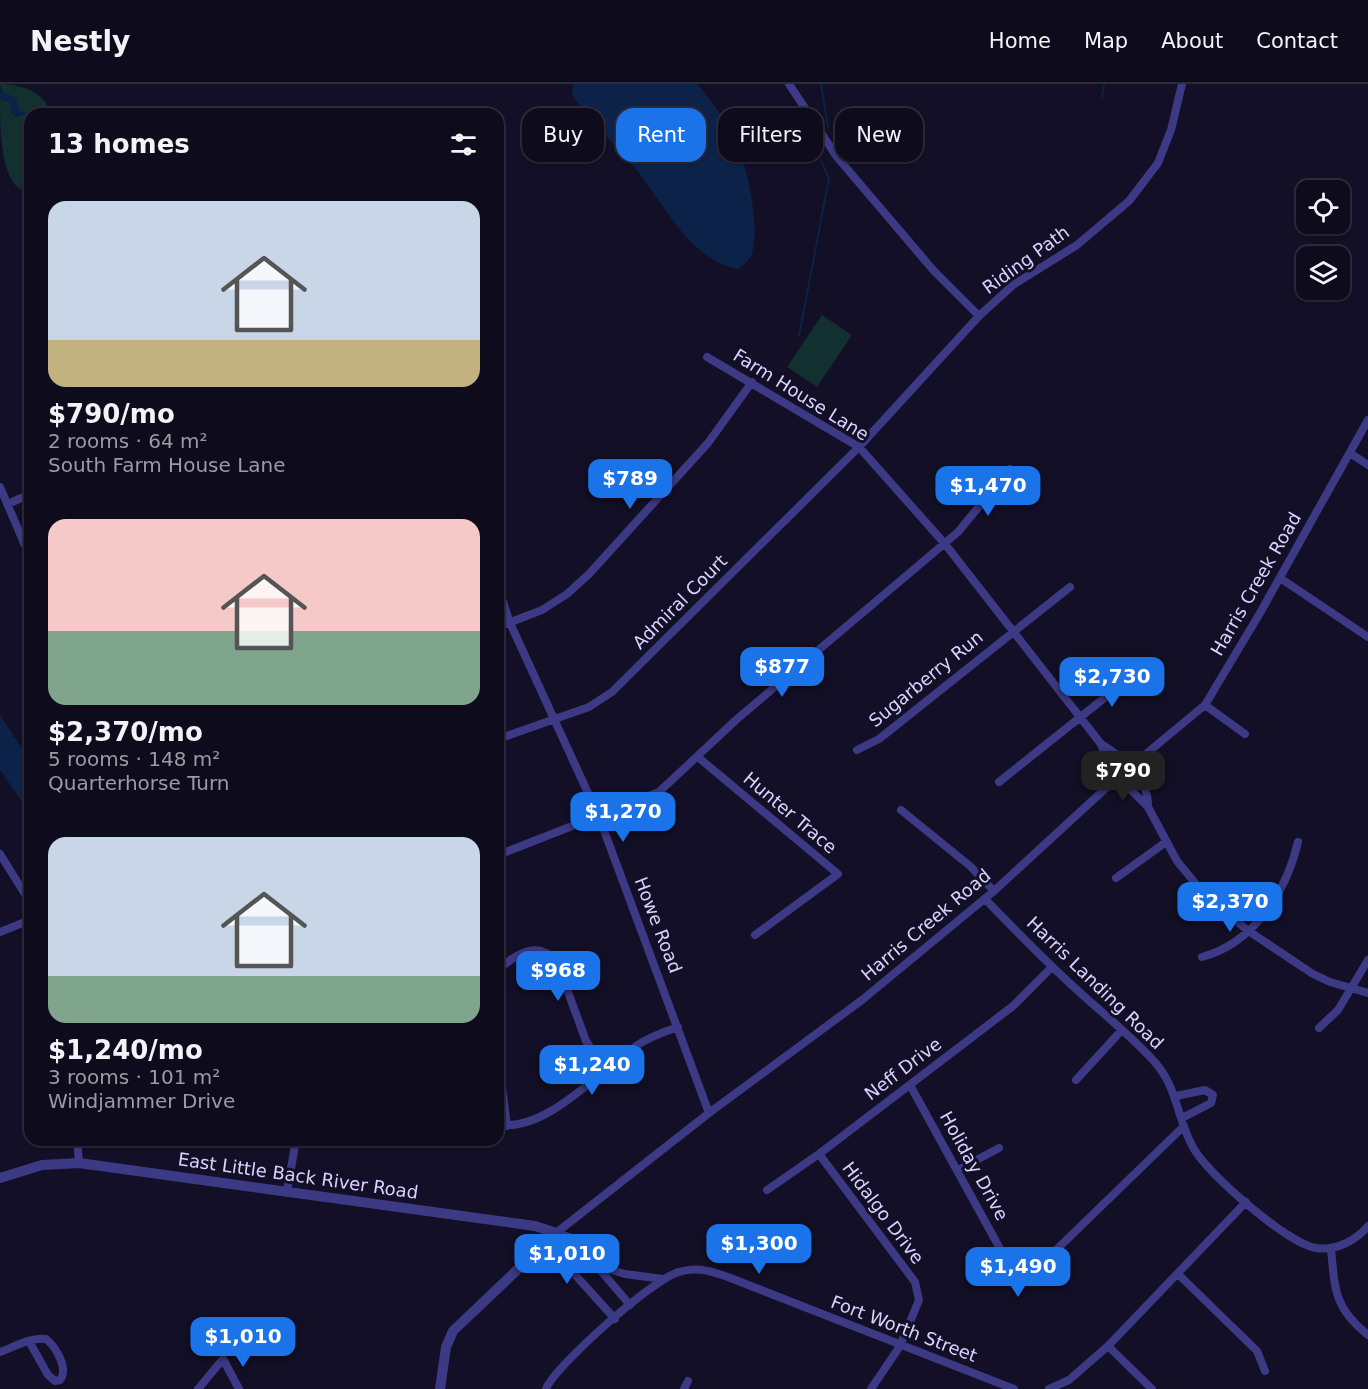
<!DOCTYPE html>
<meta charset="utf-8">
<style>
body{margin:0;font-family:"DejaVu Sans",sans-serif;background:#1c1929;color:#f1f3f6;height:100vh;display:flex;flex-direction:column;font-size:22px;white-space:nowrap}
*{box-sizing:border-box;margin:0}
p{font-size:20px;color:#9b9ba3}
.icon{flex:none;width:33px;height:33px;fill:none;stroke:currentColor;stroke-width:2;stroke-linecap:round;stroke-linejoin:round}
.map{position:relative;flex:1;overflow:hidden}
.side{position:absolute;left:24px;top:24px;width:480px;height:1038px;display:flex;flex-direction:column;background:#0e0b1c;border-radius:18px;box-shadow:0 2px 4px #0004,0 0 0 2px #2e2b3b}
.side>*{flex:none}
.hud{position:absolute;left:522px;top:24px;width:570px;height:54px;display:flex;gap:12px}
.tools{position:absolute;left:1296px;top:96px;display:grid;gap:12px}
.tools a{display:grid;place-items:center;width:54px;height:54px;border-radius:12px;background:#0e0b1c;box-shadow:0 2px 4px #0004,0 0 0 2px #2e2b3b;font-size:30px}
.price{position:absolute;translate:-50% -51px;padding:0 14px;border-radius:12px;background:#1a73e8;color:#fff;font-size:20px;line-height:39px;filter:drop-shadow(0 2px 3px #0008)}
.price::after{content:'';position:absolute;left:50%;top:36px;width:18px;height:14px;margin-left:-9px;background:inherit;clip-path:polygon(0 0,100% 0,50% 100%)}
.price.current{background:#222;color:#fff}
ul{padding:0;list-style:none}
li{display:grid;align-content:center;gap:12px;height:318px;padding:0 24px}
li span{display:grid;place-items:center;height:186px;border-radius:18px;color:#555}
li>.icon{margin-inline-start:auto}
span .icon{width:108px;height:108px;fill:#fffc;stroke-width:1}
li b{font-size:26px}
h2{display:flex;justify-content:space-between;align-items:center;height:72px;padding:0 24px;font-size:26px}
.tag{padding:0 21px;border-radius:18px;background:#0e0b1c;box-shadow:0 2px 4px #0004,0 0 0 2px #2e2b3b;font-size:21px;line-height:54px}
.tag.current{background:#1a73e8;color:#fff}
header{display:flex;align-items:center;gap:36px;box-sizing:border-box;height:84px;padding:0 30px;background:#0e0b1c;border-bottom:2px solid #2e2b3b}
header strong{font-size:28px}
nav{display:flex;gap:33px;margin-inline-start:auto;font-size:21px}
.map>svg:first-child{display:block}
.green{fill:#12302f}
.water{fill:#0c2248}
.lines{fill:none;stroke-linecap:round;stroke-linejoin:round}
.stream{stroke:#0c2248;stroke-width:2}
.minor{stroke:#3d3a85;stroke-width:8}
.tertiary{stroke:#3d3a85;stroke-width:10}
.labels{text-anchor:middle;stroke-width:6;stroke-linejoin:round;paint-order:stroke}
.street-label{font-size:18px;fill:#d9d4ff;stroke:#130f26}
</style>
<header>
<strong>Nestly</strong>
<nav><a>Home</a><a>Map</a><a>About</a><a>Contact</a></nav>
</header>
<div class="map">
<svg width="1368" height="1305" viewBox="0 0 1368 1305">
<rect width="100%" height="100%" fill="#130f26"/>
<path class="green" d="M0 0C19 0 48 8 49 30L30 32 18 26 2 8Z
M0 15 10 18 15 32 23 31 30 36V97L22 106C0 96 0 40 0 15Z
M822 231 852 251 817 303 787 283Z"/>
<path class="water" d="M573 0H697C714 19 728 39 738 62 748 86 761 147 751 172 748 178 743 181 738 185 691 177 663 119 636 85 618 63 596 43 578 20L572 10Z
M0 3 2 8 17 14 18 26 26 28 30 36 23 31 11 30 10 18 0 15Z
M0 631 30 676V729L0 686Z"/>
<g class="lines">
<path class="stream" d="M821 0 828 43
M1102 13 1104 0
M799 252 829 94 821 77"/>
<path class="minor" d="M789 0 837 73 934 187 979 232
M26 231 30 234
M707 273 859 363 945 460 1101 660 1107 676 1118 693 1148 723 1177 777 1200 805 1247 846 1313 890 1330 898 1368 909
M1350 369 1368 381
M0 403 30 473
M8 420 30 410
M1280 494 1368 553
M498 503 510 539 599 733 709 1029
M498 543 542 526 567 510 589 490 708 359 752 298
M1205 621 1245 650
M498 655 589 623 612 608 859 363 979 232 1013 201 1077 161 1129 117 1158 79 1171 46 1182 0
M1101 660C1124 674 1149 694 1148 723
M857 666 879 655 1070 503
M699 674 838 790 755 851
M999 698 1127 596
M901 726 970 782 994 807
M0 770 30 818
M498 771 659 708 737 635 958 448 1010 385
M1116 794 1166 758
M985 815C1014 845 1044 876 1075 904 1101 928 1129 950 1152 975 1179 1003 1176 1035 1194 1065 1208 1090 1288 1160 1316 1164 1336 1167 1355 1157 1368 1142
M0 848 30 836
M1202 873C1254 859 1286 808 1298 758
M498 885C518 870 537 855 557 878L586 957 605 986
M1319 944 1338 926 1368 876
M1076 996 1121 947
M910 1001 1020 1201 1184 1042
M502 1003 507 1042
M1176 1012 1205 1006 1213 1011 1211 1019 1182 1034
M498 1041C548 1047 598 988 636 962 649 953 663 948 678 943
M77 1056 79 1079
M819 1070 915 1198 919 1216 900 1262 871 1305
M958 1086 999 1064
M767 1106 819 1070 1013 922 1052 883
M287 1107 296 1056
M556 1149 709 1029 862 916 994 807 1118 693 1205 621 1260 529 1368 336
M556 1149 559 1173 615 1235
M556 1149 573 1154 630 1221
M1331 1165C1335 1206 1334 1224 1368 1251
M596 1181 625 1190 663 1195
M1178 1190 1257 1267 1265 1287
M1108 1262 1152 1305
M0 1268C14 1263 31 1253 46 1255 56 1263 69 1285 60 1296L55 1297 48 1291 29 1257
M198 1305 223 1275 239 1305
M546 1305C555 1282 654 1194 679 1188 698 1182 715 1188 733 1195L1014 1305
M684 1305 688 1297
M1049 1305 1069 1296 1108 1262 1246 1118"/>
<path class="tertiary" d="M0 1094 42 1081 79 1079 535 1142 556 1149 453 1247 446 1263 440 1305"/>
</g>
<g class="labels">
<g class="street-label">
<text transform="translate(1026 176) rotate(-36)" y="6">Riding Path</text>
<text transform="translate(801 311) rotate(32)" y="6">Farm House Lane</text>
<text transform="translate(1256 500) rotate(-60)" y="6">Harris Creek Road</text>
<text transform="translate(680 518) rotate(-45)" y="6">Admiral Court</text>
<text transform="translate(926 595) rotate(-39)" y="6">Sugarberry Run</text>
<text transform="translate(790 729) rotate(40)" y="6">Hunter Trace</text>
<text transform="translate(658 841) rotate(69)" y="6">Howe Road</text>
<text transform="translate(926 841) rotate(-40)" y="6">Harris Creek Road</text>
<text transform="translate(1095 899) rotate(44)" y="6">Harris Landing Road</text>
<text transform="translate(903 985) rotate(-37)" y="6">Neff Drive</text>
<text transform="translate(974 1082) rotate(61)" y="6">Holiday Drive</text>
<text transform="translate(298 1092) rotate(8)" y="6">East Little Back River Road</text>
<text transform="translate(883 1129) rotate(53)" y="6">Hidalgo Drive</text>
<text transform="translate(904 1245) rotate(21)" y="6">Fort Worth Street</text>
</g>
</g>
</svg>
<div class="tools">
<a><svg class="icon" aria-label="locate" viewBox="0 0 24 24"><circle cx="12" cy="12" r="6"/><path d="M12 2v4M12 18v4M2 12h4M18 12h4"/></svg></a>
<a><svg class="icon" aria-label="layers" viewBox="0 0 24 24"><path d="M12 4l9 5-9 5-9-5zM3 14l9 5 9-5"/></svg></a>
</div>
<b class="price" style="left:630px;top:426px">$789</b>
<b class="price" style="left:988px;top:433px">$1,470</b>
<b class="price" style="left:782px;top:614px">$877</b>
<b class="price" style="left:1112px;top:624px">$2,730</b>
<b class="price current" style="left:1123px;top:718px">$790</b>
<b class="price" style="left:623px;top:759px">$1,270</b>
<b class="price" style="left:1230px;top:849px">$2,370</b>
<b class="price" style="left:558px;top:918px">$968</b>
<b class="price" style="left:592px;top:1012px">$1,240</b>
<b class="price" style="left:759px;top:1191px">$1,300</b>
<b class="price" style="left:567px;top:1201px">$1,010</b>
<b class="price" style="left:1018px;top:1214px">$1,490</b>
<b class="price" style="left:243px;top:1284px">$1,010</b>
<div class="hud">
<a class="tag">Buy</a>
<a class="tag current">Rent</a>
<a class="tag">Filters</a>
<a class="tag">New</a>
</div>
<section class="side">
<h2>13 homes<svg class="icon" aria-label="filters" viewBox="0 0 24 24"><path d="M4 7h16M4 17h16"/><circle cx="9" cy="7" r="2"/><circle cx="15" cy="17" r="2"/></svg></h2>
<ul>
<li><span style="background:linear-gradient(#c9d6e8 75%,#c2b280 0)"><svg class="icon" aria-label="home" viewBox="0 0 24 24"><path d="M3 11l9-7 9 7M6 9v11h12V9"/></svg></span><div><b>$790/mo</b><p>2 rooms · 64 m²</p><p>South Farm House Lane</p></div></li>
<li><span style="background:linear-gradient(#f6c9c9 60%,#7fa58c 0)"><svg class="icon" aria-label="home" viewBox="0 0 24 24"><path d="M3 11l9-7 9 7M6 9v11h12V9"/></svg></span><div><b>$2,370/mo</b><p>5 rooms · 148 m²</p><p>Quarterhorse Turn</p></div></li>
<li><span style="background:linear-gradient(#c9d6e8 75%,#7fa58c 0)"><svg class="icon" aria-label="home" viewBox="0 0 24 24"><path d="M3 11l9-7 9 7M6 9v11h12V9"/></svg></span><div><b>$1,240/mo</b><p>3 rooms · 101 m²</p><p>Windjammer Drive</p></div></li>
</ul>
</section>
</div>
